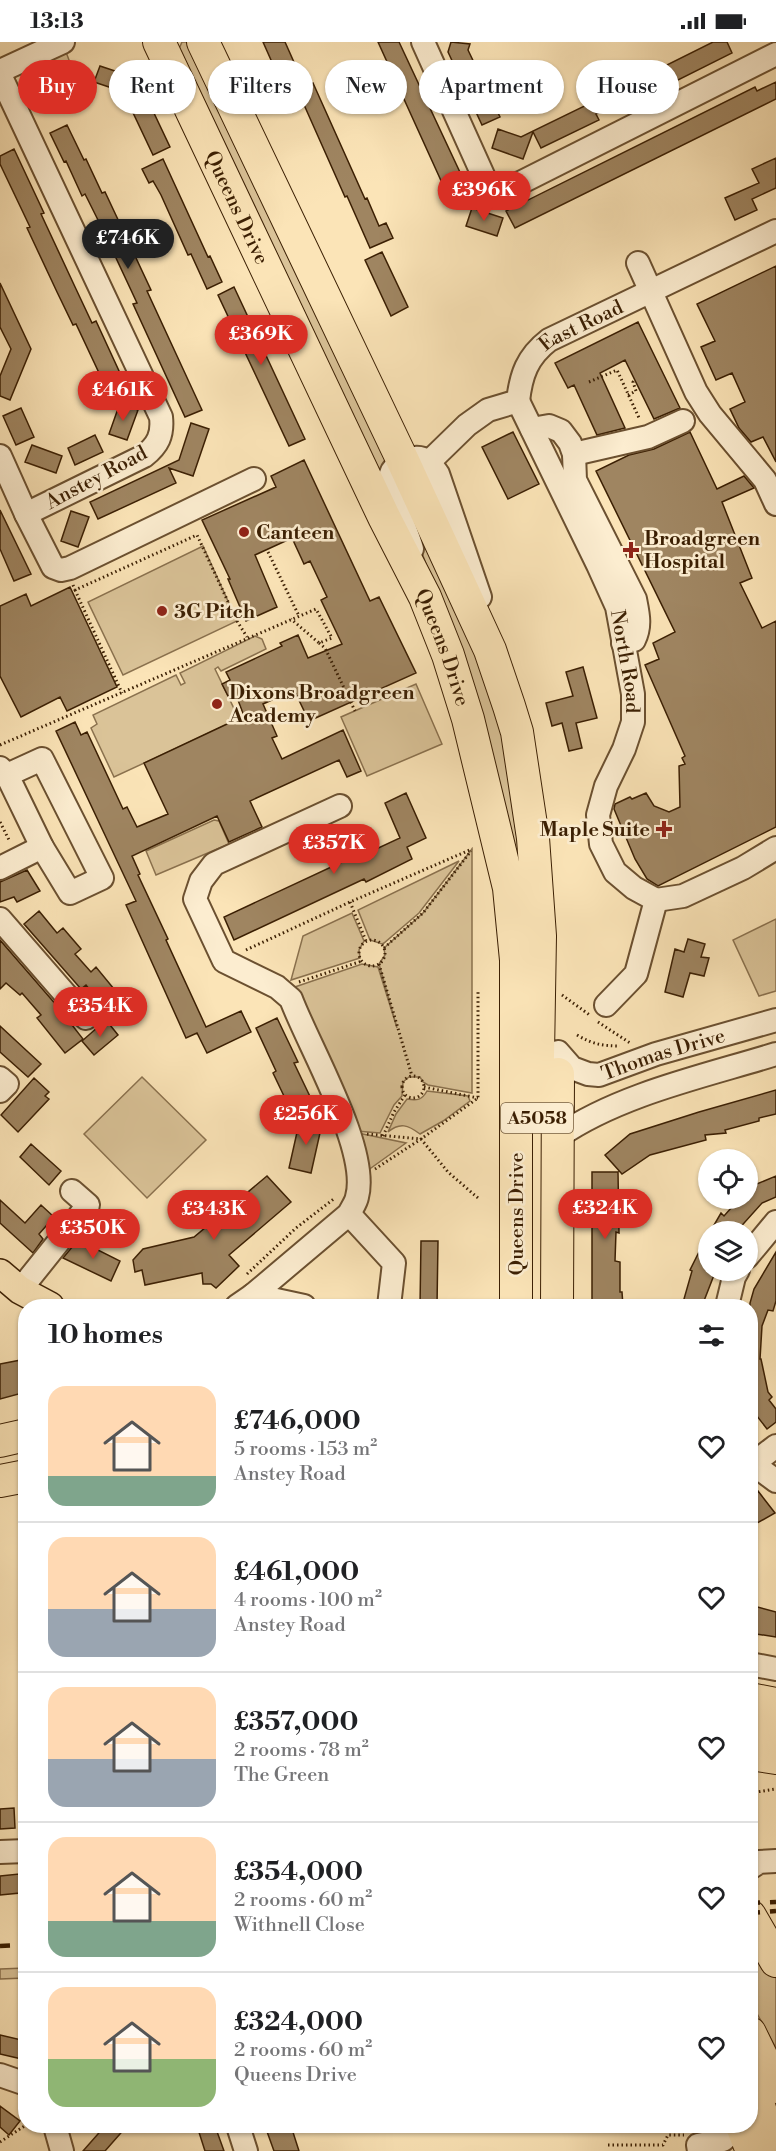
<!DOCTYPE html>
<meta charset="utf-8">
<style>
body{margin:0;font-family:"Libre Bodoni",serif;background:#f6f6f6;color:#202124;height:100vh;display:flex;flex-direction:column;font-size:22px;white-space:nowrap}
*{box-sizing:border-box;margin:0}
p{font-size:20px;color:#757577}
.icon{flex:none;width:33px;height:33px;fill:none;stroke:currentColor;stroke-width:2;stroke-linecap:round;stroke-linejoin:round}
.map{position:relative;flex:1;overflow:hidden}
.sheet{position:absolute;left:18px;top:1257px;width:740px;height:834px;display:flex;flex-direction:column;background:#fff;border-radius:24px;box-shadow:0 2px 4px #0004}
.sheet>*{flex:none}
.banner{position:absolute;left:18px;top:18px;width:741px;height:54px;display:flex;gap:12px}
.buttons{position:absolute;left:698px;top:1107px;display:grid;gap:12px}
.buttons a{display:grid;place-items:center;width:60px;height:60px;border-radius:50%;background:#fff;box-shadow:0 2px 4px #0004;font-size:30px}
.price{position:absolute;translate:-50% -51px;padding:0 14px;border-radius:21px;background:#d93025;color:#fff;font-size:20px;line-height:39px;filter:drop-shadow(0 2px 3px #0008)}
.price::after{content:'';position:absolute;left:50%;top:36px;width:18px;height:14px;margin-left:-9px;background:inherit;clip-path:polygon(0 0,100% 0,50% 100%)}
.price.selected{background:#222;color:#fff}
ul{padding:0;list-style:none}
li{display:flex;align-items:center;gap:18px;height:150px;padding:0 30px}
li+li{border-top:2px solid #e0e0e0}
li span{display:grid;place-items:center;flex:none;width:168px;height:120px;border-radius:18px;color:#555}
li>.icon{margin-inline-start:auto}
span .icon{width:72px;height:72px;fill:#fffc;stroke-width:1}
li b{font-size:26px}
h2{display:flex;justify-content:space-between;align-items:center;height:72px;padding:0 30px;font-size:26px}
.tag{padding:0 21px;border-radius:27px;background:#fff;box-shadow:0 2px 4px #0004;font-size:21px;line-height:54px}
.tag.selected{background:#d93025;color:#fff}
.status{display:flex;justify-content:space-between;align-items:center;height:42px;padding:0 30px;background:#fff;direction:ltr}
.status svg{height:16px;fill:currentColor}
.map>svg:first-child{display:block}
.green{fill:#dac398;stroke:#8a714e;stroke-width:1.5}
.building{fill:#9f8561;stroke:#3b1f03;stroke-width:1.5}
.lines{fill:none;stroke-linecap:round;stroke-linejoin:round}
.minor-casing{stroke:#6b5030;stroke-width:26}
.major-casing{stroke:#3b1f03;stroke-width:30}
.highway-casing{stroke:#3b1f03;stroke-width:34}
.path{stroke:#3b1f03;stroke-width:3;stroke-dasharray:1.5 3;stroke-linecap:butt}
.minor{stroke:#fcedd0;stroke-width:22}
.major{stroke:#fbe4b7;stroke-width:27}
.highway{stroke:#fbe4b7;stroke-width:32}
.rail{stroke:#3b1f03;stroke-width:4.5;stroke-dasharray:10 10;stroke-linecap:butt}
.poi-dot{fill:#8f2418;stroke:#fcedd0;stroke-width:2}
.labels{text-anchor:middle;stroke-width:5;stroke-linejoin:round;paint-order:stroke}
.shield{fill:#fcedd0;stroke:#755d40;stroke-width:1.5}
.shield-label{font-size:18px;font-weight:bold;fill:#3b1f03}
.street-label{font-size:20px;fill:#3b1f03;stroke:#fcedd0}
.poi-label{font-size:20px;font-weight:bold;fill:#3b1f03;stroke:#fcedd0;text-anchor:start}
</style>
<div class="status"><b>13:13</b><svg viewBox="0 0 49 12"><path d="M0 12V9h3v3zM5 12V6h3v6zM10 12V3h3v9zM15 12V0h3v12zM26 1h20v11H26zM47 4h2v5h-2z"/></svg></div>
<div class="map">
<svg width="776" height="2109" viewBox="0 0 776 2109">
<rect width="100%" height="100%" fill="#fbe4b7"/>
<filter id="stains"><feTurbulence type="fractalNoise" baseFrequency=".00333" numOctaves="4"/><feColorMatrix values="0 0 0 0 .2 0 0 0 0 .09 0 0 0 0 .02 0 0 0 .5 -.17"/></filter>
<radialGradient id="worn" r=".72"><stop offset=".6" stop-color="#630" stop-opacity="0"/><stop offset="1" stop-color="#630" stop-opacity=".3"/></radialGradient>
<path class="green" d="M182 0H198L389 416 384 442 178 9Z
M66 10 69 18 36 31 34 26Z
M399 446 497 654 529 881 426 522Z
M203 504 237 579 123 633 88 560Z
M255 594 262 597 266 607 221 629 218 625 215 627 239 677 114 735 91 686 97 682 93 673 176 633 181 643 185 641 180 631Z
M416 642 442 702 367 734 341 675Z
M214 778 219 779 229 802 156 833 146 809Z
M472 807V1051L428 1043 423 1040 420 1035H409L403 1040 402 1054 394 1063 380 1091 356 1089 289 947 362 922 378 925 397 986 379 922 385 913 384 906 423 871Z
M459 819 419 871 384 901 382 902 370 898 358 868Z
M352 871 364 899 359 908 360 916 291 938 303 894Z
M776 877V949L759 954 733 898Z
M142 1035 206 1098 147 1156 84 1092Z
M427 1049 468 1054 470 1059 443 1079 420 1092C408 1083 400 1080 388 1090L396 1072 407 1057C417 1059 422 1058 427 1049Z
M358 1091 406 1101 364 1131Z
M750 1885 773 1924 776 1937V2006L750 1959Z
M25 1926V1936L0 1937V1927Z"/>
<path class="building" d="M263 0H285L301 36 283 45Z
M378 0H399L472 156 453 165Z
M451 0 470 2 468 8 500 75 482 83 448 10Z
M713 0H727L732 11 674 40 671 34 651 44 596 72 599 78 541 106 533 90 523 117 492 106 498 87 521 95 597 58 594 51 621 38 658 20 661 26Z
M100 24 127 33 121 49 94 40Z
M66 35 75 52 46 67 37 49Z
M776 40V57L515 186 506 169 755 45 757 49Z
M313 41 365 157 367 156 379 184 386 181 393 196 370 206 347 154 345 155 297 47Z
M144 50 170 105 153 113 127 58Z
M67 83 84 118 86 117 102 151 105 150 121 184 151 248 147 249 202 368 185 375 133 262 137 261 102 186 85 152 82 154 66 119 64 120 50 91Z
M14 107 44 171 41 172 76 247 92 281 96 279 125 342 108 350 76 282 73 283 57 250 27 186 30 185 0 122V114Z
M776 116V146L752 157 757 168 735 178 725 156 759 141 752 127Z
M163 117 208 215 210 214 222 240 207 247 191 212 188 213 161 153 153 139 149 141 142 127Z
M472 166 503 176 497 194 466 184Z
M382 210 408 265 391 274 365 218Z
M776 224V420L763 395 751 400 739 386 730 367 745 360 732 331 716 338 701 305 715 299 697 262Z
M0 241 31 307 10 358 0 354V334L11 307 0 285Z
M234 245 305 397 289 404 218 253Z
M638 280 680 366 654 377 625 318 600 331 625 386 597 393 574 343 568 346 555 321Z
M120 361 138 368 127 398 109 392Z
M21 366 34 395 16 403 3 374Z
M191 381 209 387 193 434 169 426 176 441 98 477 90 460 179 418Z
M513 390 539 442 508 457 482 405Z
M690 390 717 447 744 434 754 446 722 460 752 536 740 541 762 586 776 579V785L658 844 647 837 635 817 614 767 615 762 630 755 632 757 646 751 654 764 669 770 680 765 679 724 685 722 682 716 685 714 645 623 659 617 653 601 675 590 596 429 629 413 654 407Z
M95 393 103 410 75 423 68 406Z
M32 403 62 414 56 431 25 420Z
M304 418 370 559 379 555 416 631 309 679 294 648 263 662 277 694 272 696 282 717 343 688 361 729 347 735 339 718 250 759 262 785 229 800 217 774 132 814 140 832 138 833 168 897 166 898 206 985 241 969 251 990 207 1011 197 991 186 996 126 863 136 859 56 689 75 680 81 693 87 690 123 767 127 765 137 785 168 772 144 721 244 674 235 650 228 654 222 642 230 638 226 630 282 604 280 601 298 593 308 616 342 602 321 558 327 555 310 519 304 522 292 496 255 513 277 565 246 579 228 537H230L202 478 276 445 271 434Z
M0 468 31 532 14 539 0 507Z
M71 469 89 475 78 505 61 499Z
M70 545 117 645 67 669 60 655 21 675 0 634V564L26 552 31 564Z
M583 625 597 676 576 681 582 706 569 709 562 681 552 684 546 661 573 654 566 630Z
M406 751 426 796 407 805 412 817 366 840 364 837 234 898 224 875 357 813 359 815 400 796 385 761Z
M27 828 40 849 17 860 14 855 0 860V840Z
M39 869 57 891 63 886 81 907 75 912 91 930 96 925 123 958 109 972 86 943 81 947 24 882Z
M688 897 705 902 701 915 709 916 704 934 690 931 683 955 665 950 675 907 684 910Z
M0 898 58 965 83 997 65 1011 37 976 41 973 22 951 20 953 6 941 0 947Z
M277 976 298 1020 294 1021 315 1065 294 1075 273 1031 276 1029 256 986Z
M106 978 118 993 94 1013 82 999Z
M0 984 41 1022 28 1035 0 1010Z
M34 1036 49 1050 45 1054 49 1057 18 1090 1 1073Z
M776 1048V1072L759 1076V1079L725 1088 726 1091 705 1093 706 1098 650 1113 622 1132 605 1113 630 1092 699 1070Z
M300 1077 322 1082 311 1131 289 1126Z
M31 1102 61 1129 49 1143 20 1115Z
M592 1130H618L619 1191 616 1190 615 1219 620 1220V1250H622L623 1264H592Z
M267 1134 291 1160 229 1213 239 1224 216 1246 211 1242H203L202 1231 145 1243 142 1228 135 1230 133 1218 143 1207 194 1195Z
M776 1134V1155L762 1161 736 1190H710L721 1171 724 1174 740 1156H747V1149L752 1144Z
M0 1158 25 1181 41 1163 54 1175 39 1192 43 1197 33 1211 0 1181Z
M708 1192V1228H714L712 1232 714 1233 702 1264H682L692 1229 690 1228Z
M78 1198 120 1219 111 1239 63 1216Z
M421 1199H438L437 1264H420Z
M776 1210V1259L773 1269 768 1268 762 1284 760 1317H761L768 1350 772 1355 769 1358 776 1367V1380L767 1387 750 1365V1319L757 1317H750V1261L754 1247Z
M26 1317V1350L0 1357V1322Z
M758 1449 775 1471 750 1485V1456Z
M750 1563 776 1570V1595L750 1591Z
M14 1766 15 1786 0 1787V1767Z
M19 1832 20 1851 0 1853V1834Z
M0 1993 26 1999V2018L0 2012Z
M0 2064 20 2079 9 2093 0 2085Z
M105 2084H127L105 2109H83Z
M197 2084H215L224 2109H205Z
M265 2084H291L299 2109H274Z"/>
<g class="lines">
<defs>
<g id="minor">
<path d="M423 0 487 142 500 147 520 141 776 12"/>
<path d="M0 29 63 0"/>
<path d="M0 33 161 375C163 393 158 403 144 414L26 472"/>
<path d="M638 221 696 350 710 372 765 438 776 462"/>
<path id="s1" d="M518 359 598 523 617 565 633 652V680L624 707 606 744 598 773 601 802 615 830 634 846 656 858 636 932 606 963"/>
<path d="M532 387 549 384 561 389 570 401 574 412 575 438 635 557C638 572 641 584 634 598L623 601"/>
<path d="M574 412 648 395 683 379"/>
<path d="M0 414 26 472 53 525 61 528 70 526 254 437"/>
<path id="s2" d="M429 420 467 383 488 368 518 359C521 333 527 315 549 298L776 189"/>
<path d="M412 507C407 488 390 454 390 436 391 425 403 417 413 416 426 414 431 422 438 432L480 555"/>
<path d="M0 726 7 733 42 805 70 851 102 836 42 717 7 733"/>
<path d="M0 826 42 805"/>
<path d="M656 858 683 854 743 826 776 806"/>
<path d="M0 877 86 976"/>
<path id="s3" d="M558 1010 572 1026 588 1032 599 1033 656 1012 776 978"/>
<path d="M0 1036 7 1042 0 1049"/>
<path d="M559 1094C620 1052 705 1034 776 1012"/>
<path d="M349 1172 394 1221 389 1264"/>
<path d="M747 1215 776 1180"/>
<path d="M20 1248 88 1163 72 1149"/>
<path d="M253 1253 304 1264"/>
<path d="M237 1264 253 1253 349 1172C351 1167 356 1161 357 1155 370 1108 309 1005 291 957L277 945 224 919 195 857 201 839 214 822 340 764"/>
<path d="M727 1264 734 1235 738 1228"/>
<path d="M750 1416 753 1422 776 1439"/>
<path d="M750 1424 776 1404"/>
<path d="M750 1622 776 1627"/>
<path d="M0 1810 26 1809"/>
<path d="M750 1826 759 1820 776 1819"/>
<path d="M0 2033 26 2042"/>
<path d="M55 2084 62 2109"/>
<path d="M238 2084 246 2109"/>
<path d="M699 2109 698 2103 723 2098 731 2091 745 2090"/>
</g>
<path id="major" d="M0 1231 20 1248 50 1264"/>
<g id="highway">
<path id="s4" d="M159 0 384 475 425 555 448 613 468 677 509 846 516 918V1264"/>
<path d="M203 0 403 419 490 608 509 664 517 690 533 796 540 894 537 1072"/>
<path d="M557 1264 558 1032"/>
<path d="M0 1399 26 1393"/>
<path d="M0 1439 26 1434"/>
<path d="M750 1657 776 1662"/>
<path d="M750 1689 776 1692"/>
<path d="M750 1712 776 1716"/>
<path d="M750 1874 776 1919"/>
<path d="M750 1991 776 2045"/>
<path d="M750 2037 774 2109"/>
<path d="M742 2084 752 2109"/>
</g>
</defs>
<use href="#minor" class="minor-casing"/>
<use href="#major" class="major-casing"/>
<use href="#highway" class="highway-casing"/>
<path class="path" d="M589 340 617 328 640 378
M628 353 636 349 633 340 635 338
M268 510 299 574
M73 543 75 548 197 493 237 579 247 595
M75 548 122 651
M319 601 325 606 355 669
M0 703 316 567 332 596 319 601 291 577
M0 780 10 800
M350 860 366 899
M359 911a13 13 0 1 1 26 0a13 13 0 1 1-26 0Z
M384 906 423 871 471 809
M246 908 350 860 472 807
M379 922 412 1034
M299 940 362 919
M562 953 591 974
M598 980 630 1001
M577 993C592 1002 603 1004 620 1004
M402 1045a11 11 0 1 1 22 0a11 11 0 1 1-22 0Z
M424 1045 478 1056
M367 1092 421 1097 448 1130 478 1156
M383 1094 394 1070 405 1053
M375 1127 421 1097 478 1056V949
M247 1232 296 1186 335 1156
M750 1751 776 1747
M0 2100 26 2083
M608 2103H663L668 2093H684"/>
<use href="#minor" class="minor"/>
<use href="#major" class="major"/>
<use href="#highway" class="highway"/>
<path class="rail" d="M750 1861 776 1860
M750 1871 776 1869
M0 1904 26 1903"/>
</g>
<g class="poi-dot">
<circle cx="244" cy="490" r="6"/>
<path d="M628 499h6v6h6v6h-6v6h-6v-6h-6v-6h6z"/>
<circle cx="162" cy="569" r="6"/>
<circle cx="217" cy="662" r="6"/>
<path d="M661 778h6v6h6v6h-6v6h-6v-6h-6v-6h6z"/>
</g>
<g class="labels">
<rect class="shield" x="501" y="1061" width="72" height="30" rx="4.5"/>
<g class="shield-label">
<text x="537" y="1082">A5058</text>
</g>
<g class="street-label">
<text dy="7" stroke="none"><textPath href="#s4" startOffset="183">Queens Drive</textPath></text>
<text dy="7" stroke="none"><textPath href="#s2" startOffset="216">East Road</textPath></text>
<text transform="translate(96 435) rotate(-28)" y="7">Anstey Road</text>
<text dy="7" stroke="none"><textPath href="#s4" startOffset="669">Queens Drive</textPath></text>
<text dy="7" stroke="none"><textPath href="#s1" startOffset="284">North Road</textPath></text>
<text dy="7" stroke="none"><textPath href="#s3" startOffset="117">Thomas Drive</textPath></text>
<text transform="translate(516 1172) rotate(-90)" y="7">Queens Drive</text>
</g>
<g class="poi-label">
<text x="256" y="497">Canteen</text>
<text x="644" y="503">Broadgreen<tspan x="644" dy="23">Hospital</tspan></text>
<text x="174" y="576">3G Pitch</text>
<text x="229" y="657">Dixons Broadgreen<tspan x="229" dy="23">Academy</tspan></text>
<text x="650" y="794" text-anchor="end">Maple Suite</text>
</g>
</g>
<rect width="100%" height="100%" filter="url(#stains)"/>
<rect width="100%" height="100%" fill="url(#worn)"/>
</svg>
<div class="buttons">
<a><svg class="icon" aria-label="locate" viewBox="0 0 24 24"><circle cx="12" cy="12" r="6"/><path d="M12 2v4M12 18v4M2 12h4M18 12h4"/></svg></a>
<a><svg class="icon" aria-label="layers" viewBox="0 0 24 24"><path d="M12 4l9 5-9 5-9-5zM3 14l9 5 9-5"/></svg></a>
</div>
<b class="price" style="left:484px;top:180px">£396K</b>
<b class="price selected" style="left:128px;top:228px">£746K</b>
<b class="price" style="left:261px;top:324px">£369K</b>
<b class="price" style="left:123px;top:380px">£461K</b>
<b class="price" style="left:334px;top:833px">£357K</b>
<b class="price" style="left:100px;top:996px">£354K</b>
<b class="price" style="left:306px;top:1104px">£256K</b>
<b class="price" style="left:605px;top:1198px">£324K</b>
<b class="price" style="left:214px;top:1199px">£343K</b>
<b class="price" style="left:93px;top:1218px">£350K</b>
<div class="banner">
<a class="tag selected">Buy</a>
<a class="tag">Rent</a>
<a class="tag">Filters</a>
<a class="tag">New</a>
<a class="tag">Apartment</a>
<a class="tag">House</a>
</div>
<section class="sheet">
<h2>10 homes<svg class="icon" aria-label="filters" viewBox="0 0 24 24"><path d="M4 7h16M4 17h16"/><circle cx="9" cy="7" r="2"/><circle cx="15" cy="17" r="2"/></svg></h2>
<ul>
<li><span style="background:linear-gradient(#ffd9b3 75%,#7fa58c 0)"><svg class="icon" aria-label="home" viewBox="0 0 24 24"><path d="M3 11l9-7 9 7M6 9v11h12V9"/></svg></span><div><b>£746,000</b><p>5 rooms · 153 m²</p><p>Anstey Road</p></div><svg class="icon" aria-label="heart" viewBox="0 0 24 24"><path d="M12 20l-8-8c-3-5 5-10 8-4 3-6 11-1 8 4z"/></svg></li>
<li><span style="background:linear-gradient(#ffd9b3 60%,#9aa5b1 0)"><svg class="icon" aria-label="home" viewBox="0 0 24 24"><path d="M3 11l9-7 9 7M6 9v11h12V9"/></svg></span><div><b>£461,000</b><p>4 rooms · 100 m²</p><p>Anstey Road</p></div><svg class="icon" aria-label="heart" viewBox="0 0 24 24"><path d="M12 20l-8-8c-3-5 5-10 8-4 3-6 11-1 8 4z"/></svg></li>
<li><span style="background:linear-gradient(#ffd9b3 60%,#9aa5b1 0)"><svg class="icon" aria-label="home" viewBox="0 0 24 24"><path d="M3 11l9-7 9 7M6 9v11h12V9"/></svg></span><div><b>£357,000</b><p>2 rooms · 78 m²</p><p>The Green</p></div><svg class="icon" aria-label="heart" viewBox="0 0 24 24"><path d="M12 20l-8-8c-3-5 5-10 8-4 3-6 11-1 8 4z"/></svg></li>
<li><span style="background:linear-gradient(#ffd9b3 70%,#7fa58c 0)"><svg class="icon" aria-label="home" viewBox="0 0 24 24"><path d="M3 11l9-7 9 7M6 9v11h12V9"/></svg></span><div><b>£354,000</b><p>2 rooms · 60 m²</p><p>Withnell Close</p></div><svg class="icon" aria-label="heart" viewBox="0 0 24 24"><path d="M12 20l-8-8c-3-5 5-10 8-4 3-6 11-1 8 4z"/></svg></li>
<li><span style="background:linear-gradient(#ffd9b3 60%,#8fb573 0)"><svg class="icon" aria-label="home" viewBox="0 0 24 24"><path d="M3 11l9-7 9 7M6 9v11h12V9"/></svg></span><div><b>£324,000</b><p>2 rooms · 60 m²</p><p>Queens Drive</p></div><svg class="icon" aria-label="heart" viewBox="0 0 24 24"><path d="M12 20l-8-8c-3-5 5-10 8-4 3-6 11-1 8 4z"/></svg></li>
</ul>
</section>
</div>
